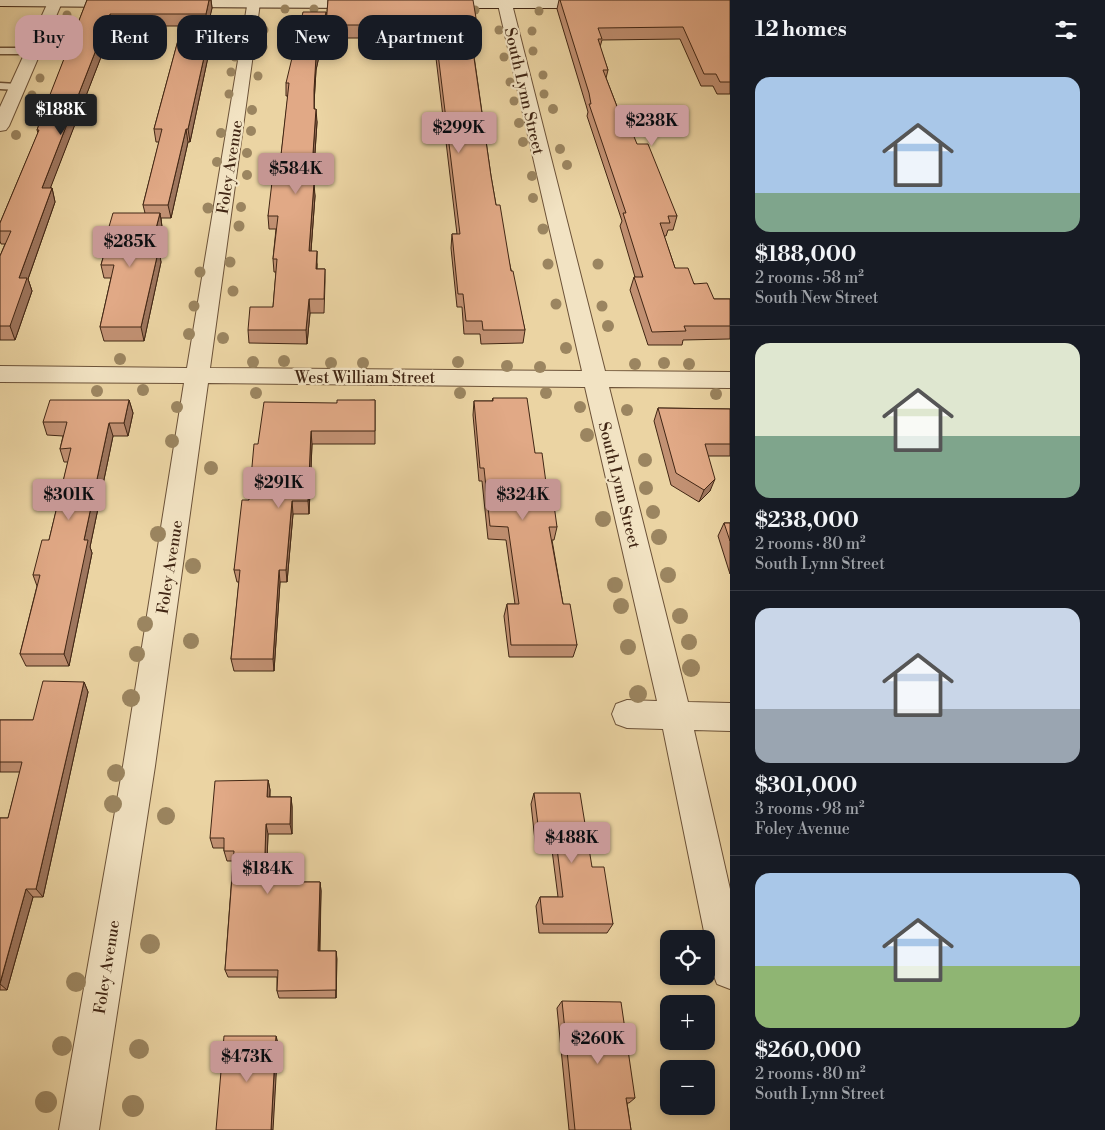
<!DOCTYPE html>
<meta charset="utf-8">
<style>
body{margin:0;font-family:"Libre Bodoni",serif;background:#20242c;color:#f1f3f6;height:100vh;display:flex;flex-direction:column;font-size:19px;white-space:nowrap}
*{box-sizing:border-box;margin:0}
p{font-size:16px;color:#9ea1a6}
.icon{flex:none;width:28px;height:28px;fill:none;stroke:currentColor;stroke-width:2;stroke-linecap:round;stroke-linejoin:round}
.map{position:relative;flex:1;overflow:hidden}
.side{display:flex;flex-direction:column;background:#171b24;width:375px}
.side>*{flex:none}
.top-card{position:absolute;left:15px;top:15px;width:475px;height:45px;display:flex;gap:10px}
.tools{position:absolute;left:660px;top:930px;display:grid;gap:10px}
.tools a{display:grid;place-items:center;width:55px;height:55px;border-radius:10px;background:#171b24;box-shadow:0 2px 8px #0003;font-size:25px}
.price{position:absolute;translate:-50% -42px;padding:0 11px;border-radius:5px;background:#c59692;color:#111;font-size:16px;line-height:32px;filter:drop-shadow(0 1px 2px #0008)}
.price::after{content:'';position:absolute;left:50%;top:30px;width:15px;height:11px;margin-left:-8px;background:inherit;clip-path:polygon(0 0,100% 0,50% 100%)}
.price.active{background:#222;color:#fff}
ul{padding:0;list-style:none}
li{display:grid;align-content:center;gap:10px;height:265px;padding:0 25px}
li+li{border-top:1px solid #363941}
li span{display:grid;place-items:center;height:155px;border-radius:15px;color:#555}
li>.icon{margin-inline-start:auto}
span .icon{width:90px;height:90px;fill:#fffc;stroke-width:1}
li b{font-size:21px}
h2{display:flex;justify-content:space-between;align-items:center;height:60px;padding:0 25px;font-size:21px}
.pill{padding:0 18px;border-radius:15px;background:#171b24;box-shadow:0 2px 8px #0003;font-size:18px;line-height:45px}
.pill.active{background:#c59692;color:#111}
main{display:flex;flex:1;min-height:0}
.map>svg:first-child{display:block}
.lines{fill:none;stroke-linecap:round;stroke-linejoin:round}
.lane-casing{stroke:#6c5238;stroke-width:3}
.street-casing{stroke:#6c5238;stroke-width:2}
.secondary-casing{stroke:#412614;stroke-width:2}
.lane{fill:#f2e3c3;fill-rule:evenodd}
.street{fill:#f2e3c3;fill-rule:evenodd}
.secondary{fill:#f2e3c3;fill-rule:evenodd}
.tree{fill:#9b8560}
.wall{fill:#c29173;stroke:#412614}
.shaded-wall{fill:#9e765e;stroke:#412614}
.building{fill:#e1a986;stroke:#412614}
.labels{text-anchor:middle;stroke-width:4.5;stroke-linejoin:round;paint-order:stroke}
.street-label{font-size:16px;fill:#412614;stroke:#f2e3c3}
</style>
<main>
<div class="map">
<svg width="730" height="1130" viewBox="0 0 730 1130">
<rect width="100%" height="100%" fill="#ebd4a3"/>
<filter id="stains"><feTurbulence type="fractalNoise" baseFrequency=".004" numOctaves="4"/><feColorMatrix values="0 0 0 0 .2 0 0 0 0 .09 0 0 0 0 .02 0 0 0 .5 -.17"/></filter>
<radialGradient id="worn" r=".72"><stop offset=".6" stop-color="#630" stop-opacity="0"/><stop offset="1" stop-color="#630" stop-opacity=".3"/></radialGradient>
<g class="lines">
<defs>
<path id="lane" d="M0 48H33L37 51 33 54H0Z
M0 83 17 84 22 87 17 90 0 89Z"/>
<path id="street" d="M49 0H63L9 126 6 130 0 131V107Z
M248 0H258L260 3 210 368 582 371 497 0H511L605 371 730 372V388L609 387 688 702 730 703V731L694 730 730 889V989L717 984 712 971 663 729 627 728 616 724 612 714 616 704 627 700 657 701 585 387 208 383 155 766 99 1130H59L123 766 184 383 0 382V366L187 368Z"/>
<path id="secondary" d="M0 0H129L131 3 124 7 0 6Z
M169 0H368L373 4 366 8 174 7 169 6 167 3Z
M435 0H598L603 4 596 8H437L430 4Z"/>
</defs>
<use href="#lane" class="lane-casing"/>
<use href="#street" class="street-casing"/>
<use href="#secondary" class="secondary-casing"/>
<use href="#lane" class="lane"/>
<use href="#street" class="street"/>
<use href="#secondary" class="secondary"/>
</g>
<g class="tree">
<circle cx="285" cy="9" r="4.5"/>
<circle cx="314" cy="9" r="4.5"/>
<circle cx="475" cy="10" r="4.5"/>
<circle cx="539" cy="11" r="4.5"/>
<circle cx="67" cy="15" r="4.5"/>
<circle cx="264" cy="30" r="4.5"/>
<circle cx="499" cy="30" r="4.5"/>
<circle cx="532" cy="31" r="4.5"/>
<circle cx="263" cy="47" r="4.5"/>
<circle cx="533" cy="51" r="4.5"/>
<circle cx="51" cy="52" r="4.5"/>
<circle cx="235" cy="57" r="4.5"/>
<circle cx="504" cy="57" r="4.5"/>
<circle cx="231" cy="72" r="4.5"/>
<circle cx="543" cy="75" r="4.5"/>
<circle cx="258" cy="76" r="4.5"/>
<circle cx="40" cy="78" r="4.5"/>
<circle cx="510" cy="82" r="4.5"/>
<circle cx="229" cy="94" r="4.5"/>
<circle cx="544" cy="94" r="4.5"/>
<circle cx="32" cy="95" r="4.5"/>
<circle cx="514" cy="101" r="4.5"/>
<circle cx="553" cy="109" r="5"/>
<circle cx="252" cy="110" r="5"/>
<circle cx="519" cy="123" r="5"/>
<circle cx="251" cy="131" r="5"/>
<circle cx="221" cy="133" r="5"/>
<circle cx="16" cy="135" r="5"/>
<circle cx="523" cy="142" r="5"/>
<circle cx="560" cy="149" r="5"/>
<circle cx="247" cy="153" r="5"/>
<circle cx="217" cy="162" r="5"/>
<circle cx="567" cy="165" r="5"/>
<circle cx="247" cy="175" r="5"/>
<circle cx="532" cy="176" r="5"/>
<circle cx="533" cy="198" r="5"/>
<circle cx="241" cy="207" r="5"/>
<circle cx="208" cy="208" r="5.5"/>
<circle cx="239" cy="226" r="5.5"/>
<circle cx="543" cy="229" r="5.5"/>
<circle cx="230" cy="262" r="5.5"/>
<circle cx="548" cy="264" r="5.5"/>
<circle cx="598" cy="264" r="5.5"/>
<circle cx="200" cy="272" r="5.5"/>
<circle cx="233" cy="291" r="5.5"/>
<circle cx="556" cy="304" r="5.5"/>
<circle cx="194" cy="306" r="5.5"/>
<circle cx="602" cy="306" r="5.5"/>
<circle cx="608" cy="326" r="6"/>
<circle cx="189" cy="334" r="6"/>
<circle cx="223" cy="338" r="6"/>
<circle cx="566" cy="348" r="6"/>
<circle cx="120" cy="359" r="6"/>
<circle cx="284" cy="361" r="6"/>
<circle cx="253" cy="362" r="6"/>
<circle cx="458" cy="362" r="6"/>
<circle cx="331" cy="363" r="6"/>
<circle cx="363" cy="363" r="6"/>
<circle cx="664" cy="363" r="6"/>
<circle cx="635" cy="364" r="6"/>
<circle cx="689" cy="364" r="6"/>
<circle cx="507" cy="366" r="6"/>
<circle cx="540" cy="367" r="6"/>
<circle cx="143" cy="390" r="6"/>
<circle cx="97" cy="391" r="6"/>
<circle cx="256" cy="393" r="6"/>
<circle cx="460" cy="393" r="6"/>
<circle cx="546" cy="393" r="6"/>
<circle cx="716" cy="394" r="6"/>
<circle cx="177" cy="407" r="6"/>
<circle cx="580" cy="407" r="6"/>
<circle cx="627" cy="410" r="6"/>
<circle cx="587" cy="435" r="7"/>
<circle cx="172" cy="441" r="7"/>
<circle cx="645" cy="460" r="7"/>
<circle cx="211" cy="468" r="7"/>
<circle cx="646" cy="488" r="7"/>
<circle cx="653" cy="512" r="7"/>
<circle cx="603" cy="519" r="8"/>
<circle cx="158" cy="534" r="8"/>
<circle cx="659" cy="537" r="8"/>
<circle cx="193" cy="566" r="8"/>
<circle cx="668" cy="575" r="8"/>
<circle cx="615" cy="585" r="8"/>
<circle cx="621" cy="606" r="8"/>
<circle cx="680" cy="616" r="8"/>
<circle cx="145" cy="624" r="8"/>
<circle cx="191" cy="641" r="8"/>
<circle cx="689" cy="642" r="8"/>
<circle cx="628" cy="647" r="8"/>
<circle cx="137" cy="654" r="8"/>
<circle cx="691" cy="668" r="9"/>
<circle cx="638" cy="694" r="9"/>
<circle cx="131" cy="698" r="9"/>
<circle cx="116" cy="773" r="9"/>
<circle cx="113" cy="804" r="9"/>
<circle cx="166" cy="816" r="9"/>
<circle cx="150" cy="944" r="10"/>
<circle cx="76" cy="982" r="10"/>
<circle cx="62" cy="1046" r="10"/>
<circle cx="139" cy="1049" r="10"/>
<circle cx="46" cy="1102" r="11"/>
<circle cx="133" cy="1106" r="11"/>
</g>
<path class="wall" d="M87 0H211L212 8 207 26 208 31 205 44 208 57 190 142H188L171 218H161L162 227 157 248 161 262 144 341H104L100 327 111 278H104L101 265 107 244 106 237 145 213 143 205 159 142H156L154 129 182 26H113L50 188H52L55 202 28 279 32 291 15 340H0V256L5 244H1L0 241V223L38 133 37 130Z
M328 0 476 18 475 30H474L476 44 475 56H474L491 176 496 205 525 330 523 343 481 344 480 334H464L462 307H457L451 248 452 234H457L433 33H381V38H326V25Z
M559 0H730V94H717L713 86H701L680 39 602 40 600 47 608 70 606 78 621 117 677 216 673 230H668L666 236H664L675 268 714 299H730V339L683 340 682 345H648L630 290 634 277H635L620 226 622 221 587 116 588 112 586 105 557 9Z
M326 12V24L316 70 314 103V109L317 122 313 183 315 196 311 251 317 264V269H325V282L324 313H310L307 344 249 343 248 330 273 307 276 272H274L273 259 276 229H269L268 216 278 182 288 96H286V83Z
M493 398 535 453 549 505 557 527 554 540H552L563 604 577 645 573 657H509L504 616 507 604H515L506 540 488 539 482 481H479L473 415 474 401H492Z
M129 400 133 413 128 436H113L90 547 92 553 69 666H26L20 654 37 586 33 575 49 540 68 462H64L60 449 63 436 47 435 43 422Z
M375 400V444H312L309 514H293L287 582H280L274 671H234L231 659 239 582H237L234 570 249 500 258 444 337 403Z
M658 408 730 409V456H708L710 491 699 502 671 485 654 421Z
M724 523H730V574L718 536Z
M84 682 88 692 43 897H33L7 990H0V818H8L20 772H0V720H33Z
M268 780 270 790V797H291L292 807V834H268L266 882H320L321 891 320 951H336V998H279L277 991V977H228L225 970 233 861H227L224 851V848H213L210 838Z
M534 793 592 867 613 924 607 933H539L536 906 540 897H558L552 850H536L531 804Z
M562 1001 635 1098 629 1103H627L631 1130H569L557 1008Z"/>
<path class="shaded-wall" d="M209 0H211L212 8 208 26 206 14Z
M326 12V24L316 70 314 103V122V90L316 57Z
M110 14 113 26 45 202 42 188Z
M206 18 208 31 202 56 200 44Z
M207 44 208 57 190 142 188 129Z
M316 109 317 122 312 196 311 183Z
M186 129 188 142 171 218 168 205Z
M314 183 315 196 310 264 309 251Z
M52 188 55 202 28 279 32 291 15 340 10 326 19 278Z
M160 213 162 227 153 262 151 248Z
M159 248 161 262 144 341 141 327Z
M317 251V264L316 282V269Z
M309 299 310 313 307 344 306 330Z
M129 400 133 413 128 436 124 423Z
M109 423 113 436 90 547 92 553 69 666 64 654 84 540Z
M311 431 312 444 309 514 308 501Z
M715 479 710 491 699 502 704 490Z
M292 501 293 514 287 582 286 570Z
M279 570 280 582 274 671 273 659Z
M84 682 88 692 43 897 36 889Z
M268 780 270 790 269 807 267 797Z
M291 797 292 807V834L290 824Z
M266 824 268 834 266 891 264 882Z
M320 882 321 891 319 959 318 951Z
M26 889 33 897 7 990 0 984Z
M336 951 337 959 336 998Z
M276 1036 278 1043 273 1130H271Z"/>
<path class="building" d="M87 0H209L206 14H110L42 188H52L19 278H27L10 326H0V256L11 231H0V223L39 130H37L44 110Z
M328 0H473L476 18H472L476 44H472L491 176 496 205H500L511 271H513L525 330H483L482 321H466L463 294H458L452 234H460L434 21H381V25H326Z
M560 0H730V82H720L716 74H704L683 27 598 28 602 39H598L608 70H603L621 117H626L637 144H648L677 216H668L670 223H660L675 268H688L694 284 707 283 714 299H730V326H684L686 331 652 332 634 277H643L623 213H626L589 104H591L589 93Z
M303 12H326L316 57 314 90V109H316L311 183H314L309 251H317L316 269H325L324 299H309L306 330H248L250 307H273L277 259H273L278 216H268L272 182H278L289 83H286Z
M184 18H206L200 44H207L188 129H186L168 205H143L162 129H154Z
M113 213H160L151 248H159L141 327H100L114 265H101L109 237H106Z
M493 398H527L535 453H542L549 505H554L557 527H549L563 604H570L577 645H511L507 604H519L508 527 490 526 484 468H480L474 401H493Z
M50 400H129L124 423H109L84 540H88L64 654H20L40 575H33L42 540H49L71 448 60 449 67 422H43Z
M337 400H375V431H311L308 501H292L286 570H279L273 659H231L240 570H234L242 500H249L254 444H258L264 402 337 403Z
M658 408 730 409V444H705L715 479 704 490 676 473Z
M724 523H730V541Z
M43 681 84 682 36 889H26L0 983V818H8L22 762H0V720H33Z
M268 780 267 797H291L290 824H266L264 882H320L318 951H336V990L277 991 278 970H225L234 851H224V838H210L215 781Z
M534 793H580L592 867H604L613 924H543L540 897H563L556 840 540 841Z
M562 1001 621 1002 635 1098H626L631 1130H575Z
M224 1036H276L271 1130H216Z"/>
<g class="labels">
<g class="street-label">
<text transform="translate(525 91) rotate(77)" y="6">South Lynn Street</text>
<text transform="translate(229 167) rotate(-81)" y="6">Foley Avenue</text>
<text x="365" y="383">West William Street</text>
<text transform="translate(620 485) rotate(76)" y="6">South Lynn Street</text>
<text transform="translate(169 567) rotate(-81)" y="6">Foley Avenue</text>
<text transform="translate(106 967) rotate(-81)" y="6">Foley Avenue</text>
</g>
</g>
<rect width="100%" height="100%" filter="url(#stains)"/>
<rect width="100%" height="100%" fill="url(#worn)"/>
</svg>
<div class="tools">
<a><svg class="icon" aria-label="locate" viewBox="0 0 24 24"><circle cx="12" cy="12" r="6"/><path d="M12 2v4M12 18v4M2 12h4M18 12h4"/></svg></a>
<a>+</a>
<a>−</a>
</div>
<b class="price active" style="left:61px;top:136px">$188K</b>
<b class="price" style="left:652px;top:147px">$238K</b>
<b class="price" style="left:459px;top:154px">$299K</b>
<b class="price" style="left:296px;top:195px">$584K</b>
<b class="price" style="left:130px;top:268px">$285K</b>
<b class="price" style="left:279px;top:509px">$291K</b>
<b class="price" style="left:69px;top:521px">$301K</b>
<b class="price" style="left:523px;top:521px">$324K</b>
<b class="price" style="left:572px;top:864px">$488K</b>
<b class="price" style="left:268px;top:895px">$184K</b>
<b class="price" style="left:598px;top:1065px">$260K</b>
<b class="price" style="left:247px;top:1083px">$473K</b>
<div class="top-card">
<a class="pill active">Buy</a>
<a class="pill">Rent</a>
<a class="pill">Filters</a>
<a class="pill">New</a>
<a class="pill">Apartment</a>
</div>
</div>
<section class="side">
<h2>12 homes<svg class="icon" aria-label="filters" viewBox="0 0 24 24"><path d="M4 7h16M4 17h16"/><circle cx="9" cy="7" r="2"/><circle cx="15" cy="17" r="2"/></svg></h2>
<ul>
<li><span style="background:linear-gradient(#a9c7e8 75%,#7fa58c 0)"><svg class="icon" aria-label="home" viewBox="0 0 24 24"><path d="M3 11l9-7 9 7M6 9v11h12V9"/></svg></span><div><b>$188,000</b><p>2 rooms · 58 m²</p><p>South New Street</p></div></li>
<li><span style="background:linear-gradient(#dfe7d0 60%,#7fa58c 0)"><svg class="icon" aria-label="home" viewBox="0 0 24 24"><path d="M3 11l9-7 9 7M6 9v11h12V9"/></svg></span><div><b>$238,000</b><p>2 rooms · 80 m²</p><p>South Lynn Street</p></div></li>
<li><span style="background:linear-gradient(#c9d6e8 65%,#9aa5b1 0)"><svg class="icon" aria-label="home" viewBox="0 0 24 24"><path d="M3 11l9-7 9 7M6 9v11h12V9"/></svg></span><div><b>$301,000</b><p>3 rooms · 98 m²</p><p>Foley Avenue</p></div></li>
<li><span style="background:linear-gradient(#a9c7e8 60%,#8fb573 0)"><svg class="icon" aria-label="home" viewBox="0 0 24 24"><path d="M3 11l9-7 9 7M6 9v11h12V9"/></svg></span><div><b>$260,000</b><p>2 rooms · 80 m²</p><p>South Lynn Street</p></div></li>
</ul>
</section>
</main>
